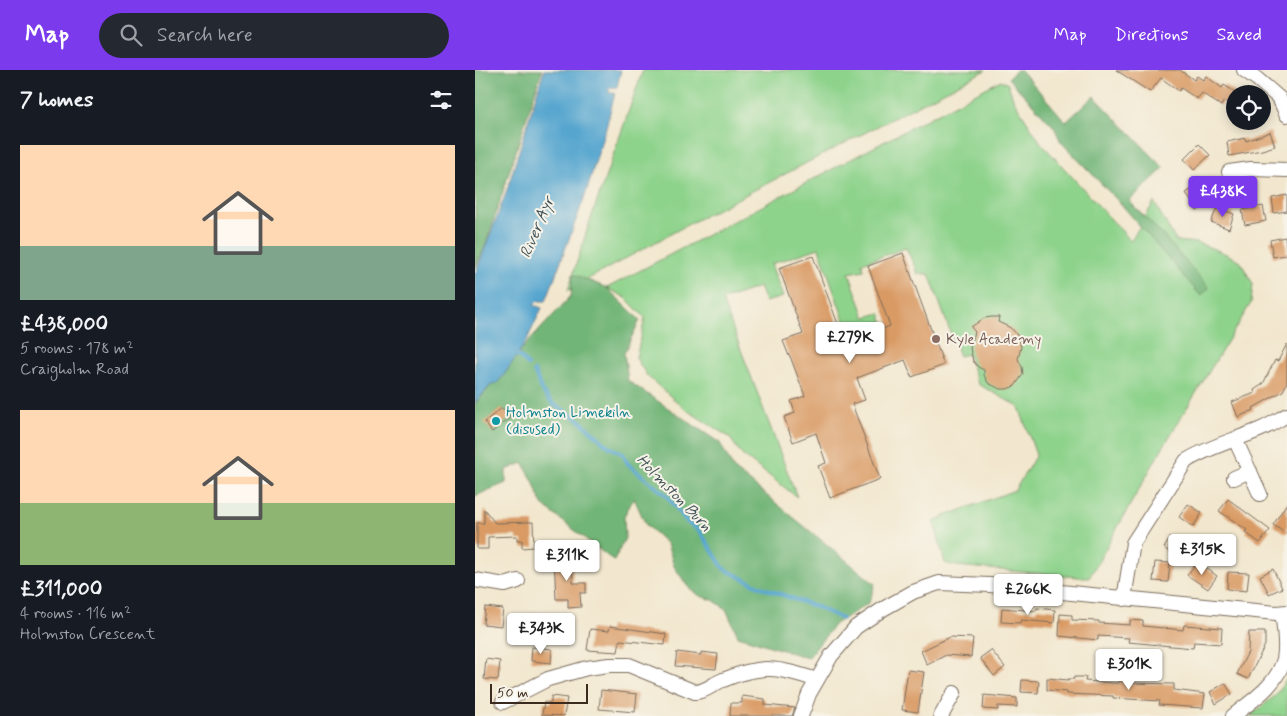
<!DOCTYPE html>
<meta charset="utf-8">
<style>
body{margin:0;font-family:Mynerve,sans-serif;background:#242831;color:#f1f3f6;height:100vh;display:flex;flex-direction:column;font-size:19px;white-space:nowrap}
*{box-sizing:border-box;margin:0}
p{font-size:16px;color:#9ea1a6}
.icon{flex:none;width:28px;height:28px;fill:none;stroke:currentColor;stroke-width:2;stroke-linecap:round;stroke-linejoin:round}
.map{position:relative;flex:1;overflow:hidden}
.details{display:flex;flex-direction:column;background:#171b24;width:475px}
.details>*{flex:none}
.fabs{position:absolute;left:751px;top:15px;display:grid;gap:10px}
.fabs a{display:grid;place-items:center;width:45px;height:45px;border-radius:50%;background:#171b24;box-shadow:0 2px 12px #0003;font-size:25px}
.scale{position:absolute;left:15px;bottom:12px;width:98px;box-sizing:border-box;padding-left:5px;border:2px solid #3b2a1e;border-top:0;font-size:14px;line-height:18px;white-space:nowrap;color:#3b2a1e;-webkit-text-stroke:4px #f7f3e8;paint-order:stroke}
.price{position:absolute;translate:-50% -42px;padding:0 11px;border-radius:5px;background:#fff;color:#222;font-size:16px;line-height:32px;filter:drop-shadow(0 1px 2px #0008)}
.price::after{content:'';position:absolute;left:50%;top:30px;width:15px;height:11px;margin-left:-8px;background:inherit;clip-path:polygon(0 0,100% 0,50% 100%)}
.price.on{background:#7c3aed;color:#fff}
ul{padding:0;list-style:none}
li{display:grid;align-content:center;gap:10px;height:265px;padding:0 20px}
li span{display:grid;place-items:center;height:155px;border-radius:0px;color:#555}
li>.icon{margin-inline-start:auto}
span .icon{width:90px;height:90px;fill:#fffc;stroke-width:1}
li b{font-size:21px}
h2{display:flex;justify-content:space-between;align-items:center;height:60px;padding:0 20px;font-size:21px}
header{display:flex;align-items:center;gap:30px;box-sizing:border-box;height:70px;padding:0 25px;background:#7c3aed;color:#fff}
header strong{font-size:24px}
nav{display:flex;gap:28px;margin-inline-start:auto;font-size:18px}
.search{width:350px;height:45px;background:#242831;display:flex;align-items:center;gap:12px;box-sizing:border-box;padding:0 18px;border-radius:28px;color:#9ea1a6;font-size:19px}
main{display:flex;flex:1;min-height:0}
.map>svg:first-child{display:block}
.green{fill:#8ed38c;stroke:#647e55}
.forest{fill:#72b578;stroke:#56704b}
.water{fill:#55a5cf;stroke:#486876}
.lines{fill:none;stroke-linecap:round;stroke-linejoin:round}
.stream{stroke:#55a5cf;stroke-width:4}
.building{fill:#d99a63}
.street-casing{stroke:#7b6c5c;stroke-width:16}
.street{stroke:#fff;stroke-width:14}
.education-dot{fill:#8d6e63;stroke:#f7f3e8;stroke-width:2}
.culture-dot{fill:#0f9aa8;stroke:#f7f3e8;stroke-width:2}
.labels{text-anchor:middle;stroke-width:4;stroke-linejoin:round;paint-order:stroke}
.education-label{font-size:15px;fill:#785e54;stroke:#f7f3e8;text-anchor:start}
.culture-label{font-size:15px;fill:#0d838f;stroke:#f7f3e8;text-anchor:start}
.water-label{font-size:16px;font-style:italic;fill:#44555c;stroke:#f7f3e8}
</style>
<header>
<strong>Map</strong>
<div class="search"><svg class="icon" aria-label="search" viewBox="0 0 24 24"><circle cx="10" cy="10" r="6"/><path d="M15 15l6 6"/></svg>Search here</div>
<nav><a>Map</a><a>Directions</a><a>Saved</a></nav>
</header>
<main>
<section class="details">
<h2>7 homes<svg class="icon" aria-label="filters" viewBox="0 0 24 24"><path d="M4 7h16M4 17h16"/><circle cx="9" cy="7" r="2"/><circle cx="15" cy="17" r="2"/></svg></h2>
<ul>
<li><span style="background:linear-gradient(#ffd9b3 65%,#7fa58c 0)"><svg class="icon" aria-label="home" viewBox="0 0 24 24"><path d="M3 11l9-7 9 7M6 9v11h12V9"/></svg></span><div><b>£438,000</b><p>5 rooms · 178 m²</p><p>Craigholm Road</p></div></li>
<li><span style="background:linear-gradient(#ffd9b3 60%,#8fb573 0)"><svg class="icon" aria-label="home" viewBox="0 0 24 24"><path d="M3 11l9-7 9 7M6 9v11h12V9"/></svg></span><div><b>£311,000</b><p>4 rooms · 116 m²</p><p>Holmston Crescent</p></div></li>
</ul>
</section>
<div class="map">
<svg width="812" height="646" viewBox="0 0 812 646">
<rect width="100%" height="100%" fill="#f7f3e8"/>
<filter id="ink" filterUnits="userSpaceOnUse"><feTurbulence type="fractalNoise" baseFrequency=".02" numOctaves="2"/><feDisplacementMap in="SourceGraphic" scale="10" xChannelSelector="R" yChannelSelector="G"/><feConvolveMatrix kernelMatrix="1 2 1 2 8 2 1 2 1" color-interpolation-filters="sRGB"/></filter>
<filter id="wash" filterUnits="userSpaceOnUse"><feTurbulence type="fractalNoise" baseFrequency=".0096" numOctaves="4" result="noise"/><feDisplacementMap in="SourceGraphic" scale="20" xChannelSelector="R" yChannelSelector="G"/><feGaussianBlur stdDeviation="1.12" result="paint"/><feColorMatrix in="noise" values="0 0 0 0 0 0 0 0 0 0 0 0 0 0 0 0 0 1.4 0 .05"/><feComposite in="paint" operator="in"/></filter>
<g filter="url(#wash)">
<rect width="100%" height="100%" fill="#f2e7ce"/>
<path class="green" d="M168 0H511L212 155 93 220 113 157Z
M526 10 533 14 539 31 566 73 656 171 679 132 701 171 723 173 747 182 765 191 778 214 776 233 685 382 614 508 481 496 470 493 459 452 470 446 540 420 561 385 544 337 503 314 493 284 484 286 454 204H443L431 178 387 193 389 200 374 203 390 247 405 243 409 253 374 264 344 178 296 194 308 227 290 232 284 217 247 230 322 427 267 385 254 367 210 339 172 306 161 288 170 248 151 228 132 218Z
M812 608V646H775L801 625Z"/>
<path class="forest" d="M0 0H67L10 177 0 198Z
M542 0H546L591 52 619 26 689 98 654 131 685 162 734 218 726 226 645 133 586 72 579 57 533 8Z
M98 204 132 218 165 250 149 283 153 311 245 373 258 398 400 514 394 533 360 554 333 588 263 566 251 539 238 530 225 526 213 517 199 496 192 474 171 455 159 428 149 446 150 468 139 491 67 435 58 411 48 393 31 400V413L0 426V334L40 288 45 287V281L96 226Z"/>
<path class="water" d="M69 0H146L142 17 134 18V23H140L132 54 111 123 71 231H63L59 235 67 238 51 272 29 305 22 313 15 316 0 333V204L31 123Z"/>
<g class="lines">
<path class="stream" d="M40 284 45 287 53 295
M59 301 67 321 78 334 103 349 133 376 148 384 153 394 191 425 213 453 224 460 249 499 286 517 344 538 367 549"/>
</g>
<g id="blocks">
<path class="building" d="M641 0H705L719 10 722 6 728 10 731 6 747 18 749 15 760 22V38L749 31 746 36 727 23 722 29 706 18 704 21 686 8 675 22Z
M795 62 800 76 787 80 754 86 752 72 770 68 771 71Z
M724 74 735 85 719 100 709 89Z
M723 115 734 133 722 141 711 123Z
M812 125V141L799 143 797 128Z
M788 136 791 151 770 155 767 140Z
M742 138 759 144 754 159 736 152Z
M810 167 812 185 798 187 795 170Z
M428 183 469 295 437 307 430 290 382 308 390 330 377 334 405 409 355 428 343 396 351 393 341 363 318 372 309 347 320 343 316 331 330 326 315 286H314L308 271 328 264 304 198 338 186 370 273 415 256 393 196Z
M517 247H524L523 252 534 257 539 261 544 268 546 277 543 289 547 297 548 304 540 316 532 319H525L513 313 509 305V300L503 297 498 291 495 278 500 262 496 257 509 248Z
M812 274V312L808 321 778 338 779 340 763 347 757 332 780 323 779 320 788 314 800 290 803 291Z
M27 338 36 347 17 362 9 352Z
M753 429 795 460 785 473 770 462 772 460 744 441Z
M812 433V464L798 455Z
M713 434 727 443 718 457 704 447Z
M9 439 20 453 58 452 59 477 47 478V470H42V466L13 467V479H2V453H9Z
M696 467 712 477 704 489 689 478Z
M97 486 98 513H111V523H105L106 537 93 538V529H81L79 487Z
M680 492 695 493 693 512 678 511Z
M720 495H727L742 506 733 519 712 505Z
M798 499 807 518 794 524 785 506Z
M753 502 774 503 772 521 752 519Z
M10 537 28 539 26 556 8 554Z
M527 538 561 541 562 538 580 540 579 553 546 550 545 553 526 552Z
M585 544 597 545V550L624 551V553L655 555V550L668 551V556L708 560 709 555 747 558 746 574 719 572 718 578 653 572 654 568 623 566V570L584 566Z
M45 550 63 552 61 569 43 567Z
M135 556 191 564 190 575 145 570 143 582 112 580 115 559 134 561Z
M774 562H790V575L773 609 762 604 773 582Z
M475 567 498 568 496 587 471 585 452 595 446 581Z
M57 577 77 579 76 593 56 591Z
M516 580 530 597 519 606 505 588Z
M202 582 226 585V582L243 584 241 599 200 596Z
M11 589 25 591 23 610 9 609Z
M433 600 449 602 443 642 427 640Z
M599 607H611L610 611 638 613H644V610L656 611V613L699 614V620L730 624 728 638 684 635 685 631 638 628V626L592 624V622L572 620V608L593 610V609H599Z
M547 610 564 611 563 623 546 622Z
M750 613 757 624 741 634 735 622Z
M126 620 162 624 160 642 124 639Z
M509 625 542 628V637L523 636V640L508 639Z
M76 626 92 628 89 646 67 645 69 632 76 633Z
M267 626 290 629V635L320 638 317 646H255L256 633H267Z"/>
</g>
</g>
<g filter="url(#ink)">
<use href="#blocks" fill-opacity="0" stroke="#7b6c5c" stroke-width="1"/>
<g class="lines">
<defs>
<path id="street" d="M769 0 782 9 804 28 812 45
M754 102 776 99 812 100
M760 369 785 424
M759 408 775 401
M0 510 30 515 43 511
M649 529 658 473 711 391C733 377 760 370 784 360 794 356 803 350 812 345
M28 632 73 609 112 598 134 595H154L220 622C231 622 239 613 248 610 287 594 303 597 342 610
M326 646 334 624 356 586 381 557 408 539 438 522 464 513 515 515 801 543 812 542
M466 646 479 623
M758 646C778 630 802 615 809 589 812 575 809 557 807 543"/>
</defs>
<use href="#street" class="street-casing"/>
<use href="#street" class="street"/>
</g>
</g>
<circle class="education-dot" cx="461" cy="269" r="5"/>
<circle class="culture-dot" cx="21" cy="351" r="5"/>
<g class="labels">
<g class="education-label">
<text x="471" y="274">Kyle Academy</text>
</g>
<g class="culture-label">
<text x="31" y="347">Holmston Limekiln<tspan x="31" dy="17">(disused)</tspan></text>
</g>
<g class="water-label">
<text transform="translate(61 157) rotate(-67)" y="6">River Ayr</text>
<text transform="translate(200 422) rotate(46)" y="6">Holmston Burn</text>
</g>
</g>
</svg>
<div class="fabs">
<a><svg class="icon" aria-label="locate" viewBox="0 0 24 24"><circle cx="12" cy="12" r="6"/><path d="M12 2v4M12 18v4M2 12h4M18 12h4"/></svg></a>
</div>
<div class="scale">50 m</div>
<b class="price on" style="left:748px;top:148px">£438K</b>
<b class="price" style="left:375px;top:294px">£279K</b>
<b class="price" style="left:727px;top:506px">£315K</b>
<b class="price" style="left:92px;top:512px">£311K</b>
<b class="price" style="left:553px;top:546px">£266K</b>
<b class="price" style="left:66px;top:585px">£343K</b>
<b class="price" style="left:654px;top:621px">£301K</b>
</div>
</main>
